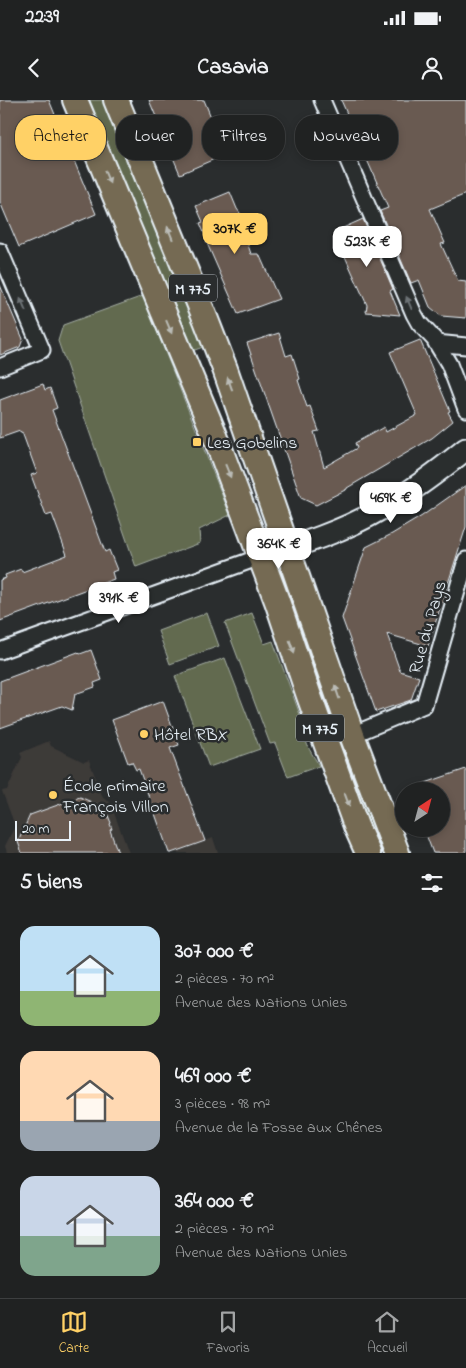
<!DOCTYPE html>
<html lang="fr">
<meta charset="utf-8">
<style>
body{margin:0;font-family:"Indie Flower",sans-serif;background:#2d2f2f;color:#f1f3f6;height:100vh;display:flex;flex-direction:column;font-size:19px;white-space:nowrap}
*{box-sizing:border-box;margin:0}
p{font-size:16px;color:#a2a4a5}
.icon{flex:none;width:28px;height:28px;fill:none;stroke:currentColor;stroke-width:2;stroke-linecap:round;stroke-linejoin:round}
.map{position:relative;height:753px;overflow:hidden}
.sheet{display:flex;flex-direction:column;background:#202222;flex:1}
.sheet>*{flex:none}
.banner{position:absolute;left:15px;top:15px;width:436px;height:45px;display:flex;gap:10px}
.needle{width:32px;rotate:36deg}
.tools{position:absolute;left:395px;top:682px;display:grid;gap:10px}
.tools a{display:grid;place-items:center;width:55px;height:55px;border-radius:50%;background:#202222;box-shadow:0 2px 8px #0003,0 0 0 1px #3d3f40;font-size:25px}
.scale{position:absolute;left:15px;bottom:12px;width:56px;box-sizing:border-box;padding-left:5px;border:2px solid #e8f1f8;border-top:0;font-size:14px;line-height:18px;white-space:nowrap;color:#e8f1f8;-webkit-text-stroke:4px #2a2d2e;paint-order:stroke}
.price{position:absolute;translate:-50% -42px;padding:0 11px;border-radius:10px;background:#fff;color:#222;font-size:16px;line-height:32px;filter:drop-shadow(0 1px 2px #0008)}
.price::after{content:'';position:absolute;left:50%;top:30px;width:15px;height:11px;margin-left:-8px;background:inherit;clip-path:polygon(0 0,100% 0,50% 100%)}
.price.current{background:#ffd166;color:#111}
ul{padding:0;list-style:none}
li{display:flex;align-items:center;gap:15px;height:125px;padding:0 20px}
li span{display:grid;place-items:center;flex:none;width:140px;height:100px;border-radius:15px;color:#555}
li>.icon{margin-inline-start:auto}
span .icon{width:60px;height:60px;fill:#fffc;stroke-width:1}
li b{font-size:21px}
h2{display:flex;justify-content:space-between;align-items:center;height:60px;padding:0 20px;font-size:21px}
.pill{padding:0 18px;border-radius:20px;background:#202222;box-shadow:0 2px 8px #0003,0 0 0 1px #3d3f40;font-size:18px;line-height:45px}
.pill.current{background:#ffd166;color:#111}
.status{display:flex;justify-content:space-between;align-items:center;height:35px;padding:0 25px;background:#202222;direction:ltr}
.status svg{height:14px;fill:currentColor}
header{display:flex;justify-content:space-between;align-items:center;height:65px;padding:0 20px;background:#202222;font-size:22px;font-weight:800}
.menu{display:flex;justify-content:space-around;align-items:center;height:70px;border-top:1px solid #3d3f40;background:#202222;font-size:14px;color:#a2a4a5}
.menu a{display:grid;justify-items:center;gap:2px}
.menu .current{color:#ffd166}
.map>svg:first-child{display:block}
.built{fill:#3d3a38}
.green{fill:#626a50;stroke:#a5aea4}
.building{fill:#695a51;stroke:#e8f1f8}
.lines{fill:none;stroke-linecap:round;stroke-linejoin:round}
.street-casing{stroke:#e8f1f8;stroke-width:19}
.secondary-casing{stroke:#e8f1f8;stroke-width:25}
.primary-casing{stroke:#e8f1f8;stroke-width:28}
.street{stroke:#2a2d2e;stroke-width:15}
.secondary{stroke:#2a2d2e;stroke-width:21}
.primary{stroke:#746b52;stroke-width:24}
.oneway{fill:#babbb6}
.oneway2{fill:#6c7275}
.poi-dot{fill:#ffd166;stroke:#2a2d2e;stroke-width:2}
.labels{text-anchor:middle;stroke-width:5;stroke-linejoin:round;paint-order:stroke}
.shield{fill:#2a2d2e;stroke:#afb6bb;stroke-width:1}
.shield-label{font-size:16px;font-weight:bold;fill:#e8f1f8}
.poi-label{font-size:18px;fill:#e8f1f8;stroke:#2a2d2e;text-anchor:start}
.street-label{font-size:18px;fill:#e8f1f8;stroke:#2a2d2e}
</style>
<div class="status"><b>22:39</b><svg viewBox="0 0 49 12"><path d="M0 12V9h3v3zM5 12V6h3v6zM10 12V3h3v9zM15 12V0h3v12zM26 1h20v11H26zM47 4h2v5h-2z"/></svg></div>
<header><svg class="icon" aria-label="back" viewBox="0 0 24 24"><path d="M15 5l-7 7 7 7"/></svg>Casavia<svg class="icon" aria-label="person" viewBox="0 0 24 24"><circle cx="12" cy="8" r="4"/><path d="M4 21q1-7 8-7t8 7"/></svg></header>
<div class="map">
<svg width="466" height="753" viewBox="0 0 466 753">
<rect width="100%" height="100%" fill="#2a2d2e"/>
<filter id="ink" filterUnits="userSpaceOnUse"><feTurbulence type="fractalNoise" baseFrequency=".02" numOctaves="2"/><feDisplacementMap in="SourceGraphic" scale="10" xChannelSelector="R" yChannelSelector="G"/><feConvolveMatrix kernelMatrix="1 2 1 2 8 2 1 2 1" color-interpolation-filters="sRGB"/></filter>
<g filter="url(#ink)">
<path class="built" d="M49 641 51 646 84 662 89 660 103 698 110 702 129 753H7L5 746 15 726 2 691 7 690 22 657 20 653Z
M213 738 218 753H173Z"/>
<path class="green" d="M86 0H106L206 246 192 251Z
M143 196 230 415 199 430 200 443 136 467 58 241 63 225Z
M207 513 219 546 170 564 158 531Z
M252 513 264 544 273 541 306 631C303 645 314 655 319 666L288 677 275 643 270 644 225 523Z
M225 558 260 649 209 667 175 576Z
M339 622 387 753H378L329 625Z"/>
<path class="building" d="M0 0H49L96 114 19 147 0 102Z
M149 0H204L226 54 180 74Z
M341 0H466V94L430 109 445 143 441 144 458 181 466 182V218L441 216 430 207 419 180 411 183 380 111 388 108Z
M230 92 237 109 240 113 242 127 251 154H259L279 199 238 214 206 141 207 140 200 123 203 122 196 106Z
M363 119 393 189 390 191 400 215 366 212 367 205 334 132Z
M0 185 23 239 20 247 0 255Z
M279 233 286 256 292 254 300 279 298 280 307 307 310 306 319 331 314 332 324 367 357 348 355 343 384 327 386 332 417 315 390 252 420 240 450 311 448 312 453 321 432 338 347 388V389L316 405 301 398 247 243Z
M43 284 45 290 50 288 57 308 52 310 105 452 109 450 117 470 112 472 114 479 0 521V480L6 478 5 475 21 469 22 472 67 455 52 414 46 416 38 394 31 375 37 373 22 332 20 333V331L0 338V300Z
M466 385V427L428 546 387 534 400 571 419 577 411 600 376 612 342 518 366 447 392 434 422 416Z
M91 550 102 580 94 583 95 587 75 594 72 610 62 606 0 628V581L78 552 80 554Z
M163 601 179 645 170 648 205 741 171 753H169L139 669 136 670 132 662 128 663 112 620Z
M466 669V753H433L424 729H441V691H408V689Z
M80 697 105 708 111 723 110 724 112 729 110 730 118 753H22L18 742 30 715Z"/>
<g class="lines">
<defs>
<path id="street" d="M322 0 414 214 419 223 434 239 449 264 466 309
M0 151 42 250 0 267
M436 243 466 246
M0 551 260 457
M352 635 424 605 466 460"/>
<path id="secondary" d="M260 457C302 444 344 431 381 409 411 392 439 371 466 349"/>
<path id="primary" d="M75 0 214 333 277 501 309 596 356 726 368 753
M116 0 206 220 225 269 352 635 397 753"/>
</defs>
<use href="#street" class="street-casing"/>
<use href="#secondary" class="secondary-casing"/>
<use href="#primary" class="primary-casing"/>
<use href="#street" class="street"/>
<use href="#secondary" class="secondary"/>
<use href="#primary" class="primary"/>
</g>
<defs><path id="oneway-solid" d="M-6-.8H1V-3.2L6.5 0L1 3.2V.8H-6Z" transform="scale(1.25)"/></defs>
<g class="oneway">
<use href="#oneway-solid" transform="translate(107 77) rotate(67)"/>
<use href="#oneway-solid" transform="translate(170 133) rotate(-112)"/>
<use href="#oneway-solid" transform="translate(169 227) rotate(67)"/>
<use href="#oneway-solid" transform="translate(230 284) rotate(-110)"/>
<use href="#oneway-solid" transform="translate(228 371) rotate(68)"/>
<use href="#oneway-solid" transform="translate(292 547) rotate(71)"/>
<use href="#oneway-solid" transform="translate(337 592) rotate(-109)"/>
<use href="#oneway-solid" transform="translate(347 700) rotate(70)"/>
</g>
<g class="oneway2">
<use href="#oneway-solid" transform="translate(409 203) rotate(-113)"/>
<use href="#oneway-solid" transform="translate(23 205) rotate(-113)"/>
</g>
</g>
<g class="poi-dot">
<rect x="192" y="337" width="10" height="10" rx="2.5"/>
<circle cx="144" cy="634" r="5"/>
<circle cx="53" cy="695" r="5"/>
</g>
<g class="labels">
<g class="shield">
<rect x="169" y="174.5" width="48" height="27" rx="4"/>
<rect x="296" y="614.5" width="48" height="27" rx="4"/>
</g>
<g class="shield-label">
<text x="193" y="194">M 775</text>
<text x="320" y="634">M 775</text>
</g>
<g class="poi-label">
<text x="207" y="348">Les Gobelins</text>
<text x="154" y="640">Hôtel RBX</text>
<text x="63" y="691">École primaire<tspan x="63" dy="21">François Villon</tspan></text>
</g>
<g class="street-label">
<text transform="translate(427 527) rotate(-74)" y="6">Rue du Pays</text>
</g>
</g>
</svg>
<div class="tools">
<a><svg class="needle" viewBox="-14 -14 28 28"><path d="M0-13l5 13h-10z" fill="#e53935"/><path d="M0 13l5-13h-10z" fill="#a2a4a5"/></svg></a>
</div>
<div class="scale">20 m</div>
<b class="price current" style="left:235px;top:155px">307K €</b>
<b class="price" style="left:367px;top:168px">523K €</b>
<b class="price" style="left:391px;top:424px">469K €</b>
<b class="price" style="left:279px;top:470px">364K €</b>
<b class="price" style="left:119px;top:524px">391K €</b>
<div class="banner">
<a class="pill current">Acheter</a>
<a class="pill">Louer</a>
<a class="pill">Filtres</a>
<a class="pill">Nouveau</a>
</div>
</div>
<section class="sheet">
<h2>5 biens<svg class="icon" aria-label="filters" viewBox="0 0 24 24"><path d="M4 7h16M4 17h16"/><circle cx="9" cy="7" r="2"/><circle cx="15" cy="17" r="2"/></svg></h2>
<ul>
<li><span style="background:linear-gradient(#bfe0f5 65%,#8fb573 0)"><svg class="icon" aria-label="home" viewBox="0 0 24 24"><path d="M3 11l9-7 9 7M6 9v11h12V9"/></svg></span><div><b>307 000 €</b><p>2 pièces · 70 m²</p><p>Avenue des Nations Unies</p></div></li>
<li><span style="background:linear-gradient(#ffd9b3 70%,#9aa5b1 0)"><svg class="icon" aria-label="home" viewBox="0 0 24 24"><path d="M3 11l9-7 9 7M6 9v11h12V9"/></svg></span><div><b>469 000 €</b><p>3 pièces · 98 m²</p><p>Avenue de la Fosse aux Chênes</p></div></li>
<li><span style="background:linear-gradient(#c9d6e8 60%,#7fa58c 0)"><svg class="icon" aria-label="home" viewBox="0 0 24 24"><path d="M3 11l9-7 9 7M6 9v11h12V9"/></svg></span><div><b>364 000 €</b><p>2 pièces · 70 m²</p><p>Avenue des Nations Unies</p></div></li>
</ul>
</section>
<nav class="menu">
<a class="current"><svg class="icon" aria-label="map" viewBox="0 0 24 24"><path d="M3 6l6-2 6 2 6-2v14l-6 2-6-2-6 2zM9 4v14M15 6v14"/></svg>Carte</a>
<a><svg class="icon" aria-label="saved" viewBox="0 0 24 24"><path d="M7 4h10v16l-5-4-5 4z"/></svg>Favoris</a>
<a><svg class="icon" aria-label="home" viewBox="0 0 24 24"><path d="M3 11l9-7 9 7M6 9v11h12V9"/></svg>Accueil</a>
</nav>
